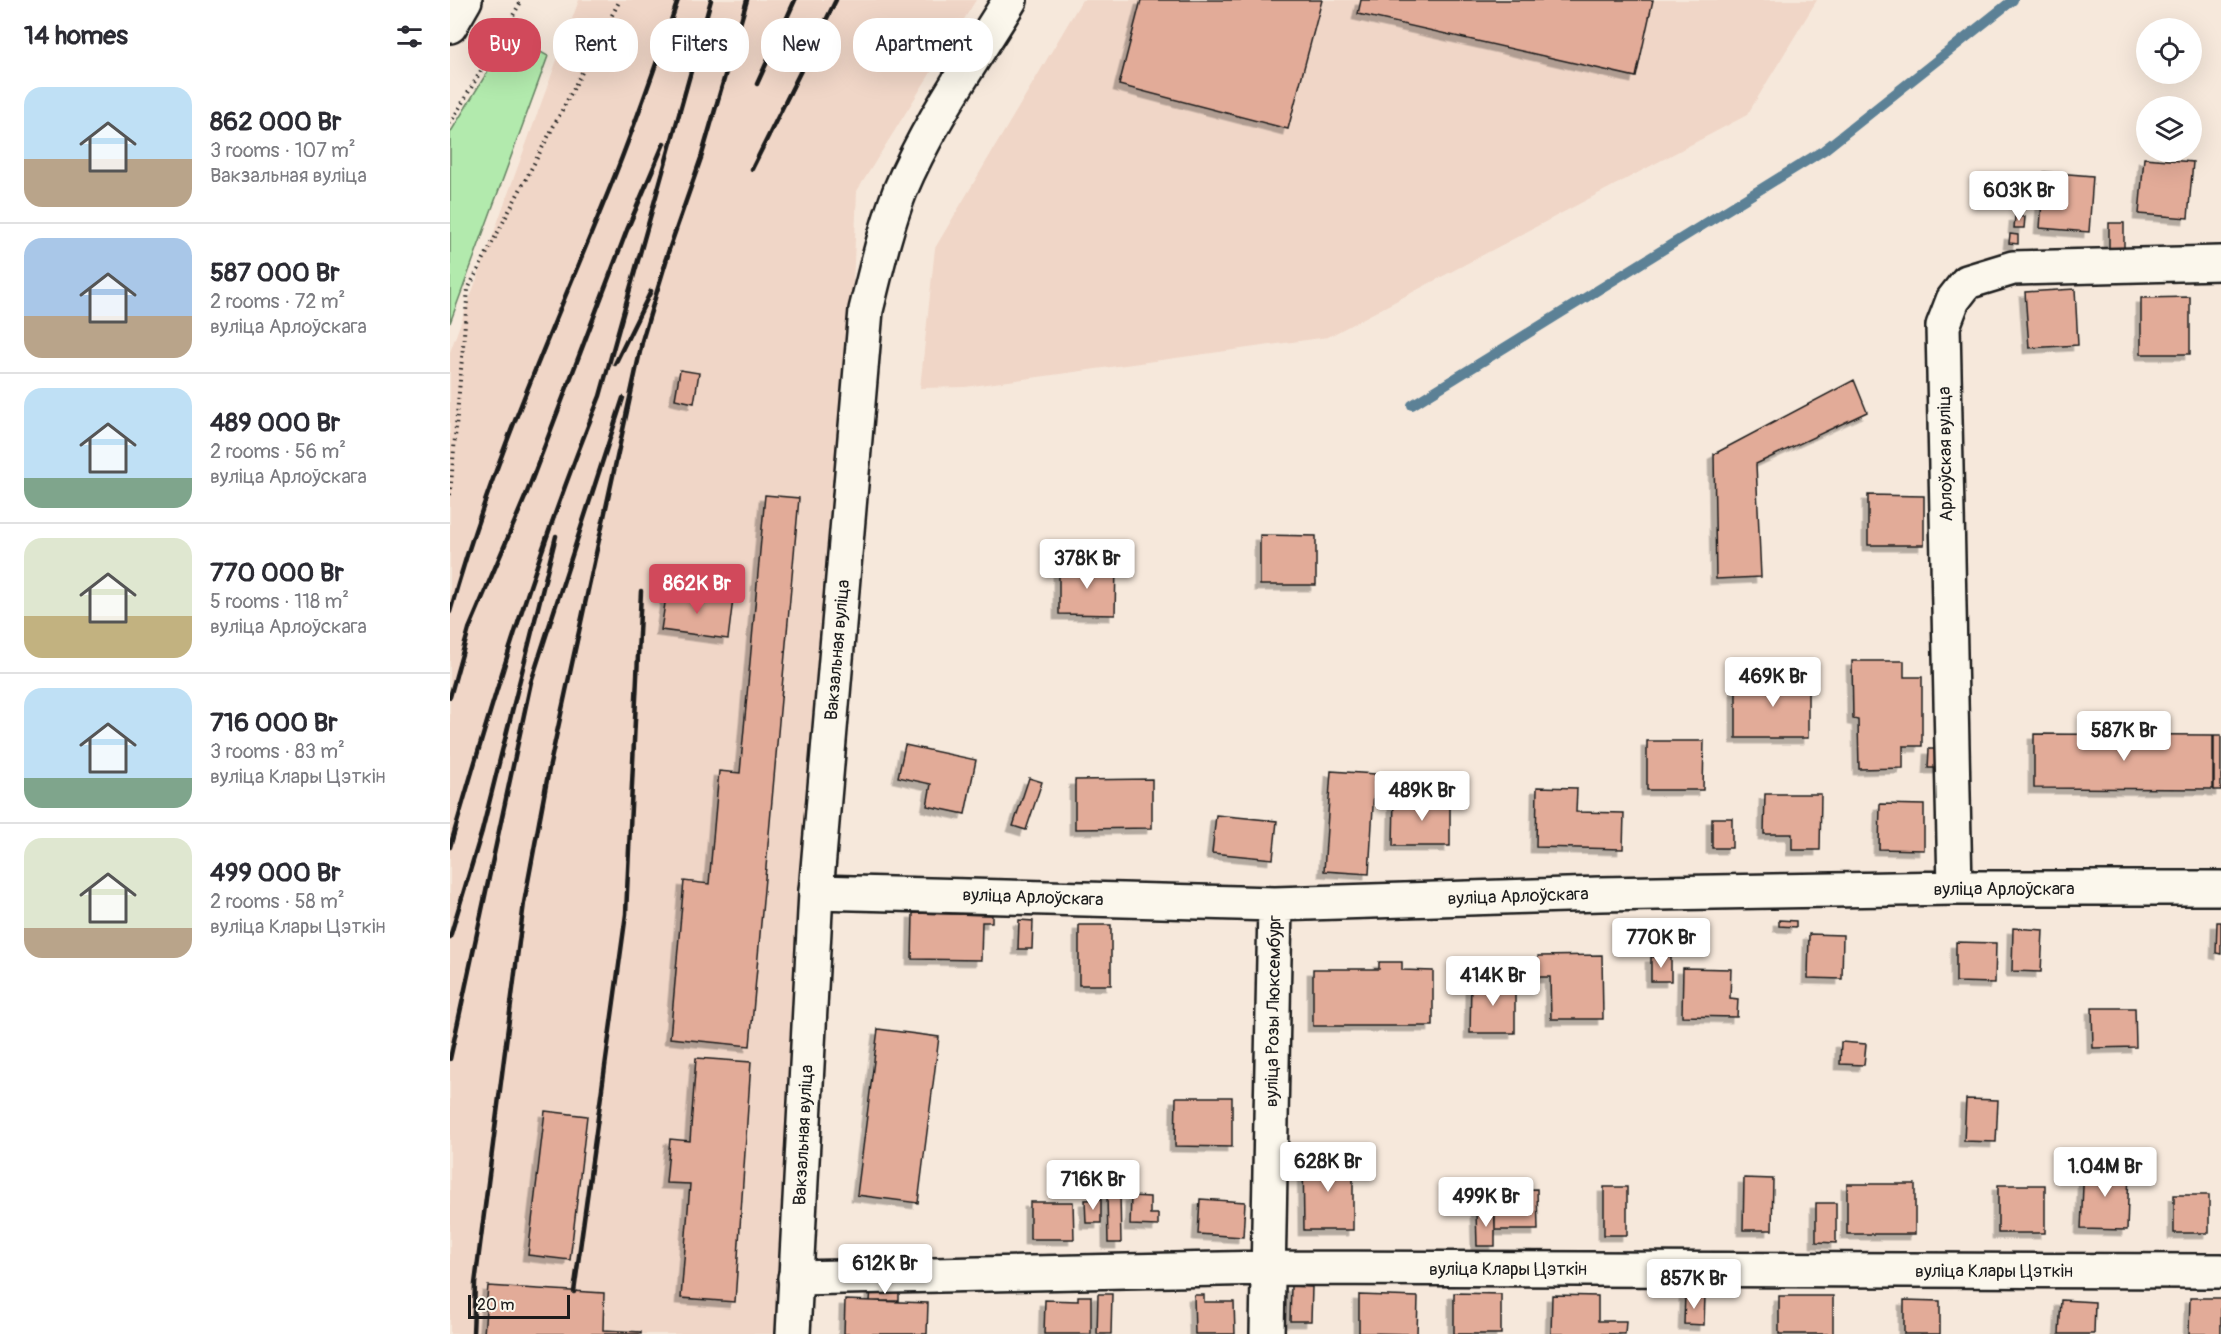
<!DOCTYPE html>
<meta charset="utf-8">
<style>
body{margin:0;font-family:Pangolin,sans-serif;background:#f7f7f7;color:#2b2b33;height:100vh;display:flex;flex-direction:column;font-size:22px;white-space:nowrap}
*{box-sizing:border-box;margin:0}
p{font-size:20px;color:#7c7c81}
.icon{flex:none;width:33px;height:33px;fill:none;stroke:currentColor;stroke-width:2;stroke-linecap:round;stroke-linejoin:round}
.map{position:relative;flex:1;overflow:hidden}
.drawer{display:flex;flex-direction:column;background:#fff;width:450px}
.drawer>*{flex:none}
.hud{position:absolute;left:18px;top:18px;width:570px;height:54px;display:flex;gap:12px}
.buttons{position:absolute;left:1686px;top:18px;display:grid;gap:12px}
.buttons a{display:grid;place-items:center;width:66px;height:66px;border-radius:50%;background:#fff;box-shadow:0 6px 24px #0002;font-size:30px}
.scale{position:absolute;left:18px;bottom:15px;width:102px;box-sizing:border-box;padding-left:6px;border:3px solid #1c1c1c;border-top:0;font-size:16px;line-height:21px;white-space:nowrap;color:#1c1c1c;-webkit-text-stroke:4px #fbf7ec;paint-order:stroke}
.price{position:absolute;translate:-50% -51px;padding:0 14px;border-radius:6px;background:#fff;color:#222;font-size:20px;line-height:39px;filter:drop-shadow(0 2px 3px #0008)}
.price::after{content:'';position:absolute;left:50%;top:36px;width:18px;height:14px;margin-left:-9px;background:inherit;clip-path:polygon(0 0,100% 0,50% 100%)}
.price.selected{background:#d1495b;color:#fff}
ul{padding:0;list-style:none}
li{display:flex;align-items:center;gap:18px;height:150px;padding:0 24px}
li+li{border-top:2px solid #e1e1e2}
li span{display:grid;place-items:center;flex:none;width:168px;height:120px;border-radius:18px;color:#555}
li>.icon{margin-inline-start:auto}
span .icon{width:72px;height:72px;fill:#fffc;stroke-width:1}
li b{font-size:26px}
h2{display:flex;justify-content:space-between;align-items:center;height:72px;padding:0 24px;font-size:26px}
.chip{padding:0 21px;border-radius:24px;background:#fff;box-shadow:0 6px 24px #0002;font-size:21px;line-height:54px}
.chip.selected{background:#d1495b;color:#fff}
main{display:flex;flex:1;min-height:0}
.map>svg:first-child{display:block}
.built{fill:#f0d6c7}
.green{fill:#b2eaad;stroke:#678364;stroke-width:1.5}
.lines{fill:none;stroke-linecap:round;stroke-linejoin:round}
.stream{stroke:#5c8196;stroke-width:10}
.building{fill:#e2ab98;stroke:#1c1c1c;stroke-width:1.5;filter:url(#shadow)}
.minor-casing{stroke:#1c1c1c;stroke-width:38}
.secondary-casing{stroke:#1c1c1c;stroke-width:38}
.primary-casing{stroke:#1c1c1c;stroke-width:38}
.path{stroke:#1c1c1c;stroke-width:4;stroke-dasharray:1.5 4.5;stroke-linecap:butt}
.minor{stroke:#fbf7ec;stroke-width:33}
.secondary{stroke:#fbf7ec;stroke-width:33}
.primary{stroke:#fbf7ec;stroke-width:33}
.rail{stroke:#1c1c1c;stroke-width:4.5}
.labels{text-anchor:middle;stroke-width:6;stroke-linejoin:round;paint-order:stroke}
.street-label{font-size:18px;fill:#1c1c1c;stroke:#fbf7ec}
</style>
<main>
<section class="drawer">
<h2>14 homes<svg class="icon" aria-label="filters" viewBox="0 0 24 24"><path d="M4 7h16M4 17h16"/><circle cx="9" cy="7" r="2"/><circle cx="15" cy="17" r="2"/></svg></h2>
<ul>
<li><span style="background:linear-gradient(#bfe0f5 60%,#b9a48a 0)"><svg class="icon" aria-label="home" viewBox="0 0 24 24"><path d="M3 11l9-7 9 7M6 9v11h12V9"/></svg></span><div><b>862 000 Br</b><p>3 rooms · 107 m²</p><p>Вакзальная вуліца</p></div></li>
<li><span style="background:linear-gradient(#a9c7e8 65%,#b9a48a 0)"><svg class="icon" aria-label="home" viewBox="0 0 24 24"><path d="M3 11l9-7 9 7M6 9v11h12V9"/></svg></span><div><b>587 000 Br</b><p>2 rooms · 72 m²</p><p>вуліца Арлоўскага</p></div></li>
<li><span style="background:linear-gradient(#bfe0f5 75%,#7fa58c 0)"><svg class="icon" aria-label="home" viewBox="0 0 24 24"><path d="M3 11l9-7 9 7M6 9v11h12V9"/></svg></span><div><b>489 000 Br</b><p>2 rooms · 56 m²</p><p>вуліца Арлоўскага</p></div></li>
<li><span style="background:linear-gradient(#dfe7d0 65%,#c2b280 0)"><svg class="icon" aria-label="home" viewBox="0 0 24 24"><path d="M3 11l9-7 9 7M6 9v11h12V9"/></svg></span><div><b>770 000 Br</b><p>5 rooms · 118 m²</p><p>вуліца Арлоўскага</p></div></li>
<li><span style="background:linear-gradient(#bfe0f5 75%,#7fa58c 0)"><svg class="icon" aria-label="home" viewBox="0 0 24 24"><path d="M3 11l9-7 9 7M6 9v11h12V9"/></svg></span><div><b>716 000 Br</b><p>3 rooms · 83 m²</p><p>вуліца Клары Цэткін</p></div></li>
<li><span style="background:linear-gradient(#dfe7d0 75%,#b9a48a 0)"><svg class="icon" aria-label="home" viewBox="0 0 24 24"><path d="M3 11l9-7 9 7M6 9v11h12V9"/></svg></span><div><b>499 000 Br</b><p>2 rooms · 58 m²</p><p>вуліца Клары Цэткін</p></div></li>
</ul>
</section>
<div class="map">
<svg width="1771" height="1334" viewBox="0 0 1771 1334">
<defs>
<filter id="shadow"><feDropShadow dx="-5.5" dy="5.5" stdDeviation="0" flood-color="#0004"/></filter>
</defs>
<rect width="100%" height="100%" fill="#f6e8db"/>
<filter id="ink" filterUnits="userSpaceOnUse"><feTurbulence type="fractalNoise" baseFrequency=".0167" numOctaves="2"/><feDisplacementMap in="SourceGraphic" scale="12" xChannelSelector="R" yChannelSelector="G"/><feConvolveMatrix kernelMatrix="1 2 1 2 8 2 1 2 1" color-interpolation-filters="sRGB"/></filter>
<g filter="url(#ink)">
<path class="built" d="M129 0H526L407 191 359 1334H0V352Z
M632 0H1367L1297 115 878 337 515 387 470 388 485 248Z"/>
<path class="green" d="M60 35 98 56 0 323V133Z"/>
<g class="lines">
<path class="stream" d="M962 405 1374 150 1563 0"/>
</g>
<path class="building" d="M691 0H872L838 129 669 85Z
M911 0H1203L1186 77 908 14Z
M1694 158 1743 162 1738 218 1689 214Z
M1594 172 1643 176 1639 232 1590 228Z
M1565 216 1575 217 1574 228H1564Z
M1659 223H1674V248H1659Z
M1560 234 1568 235V244L1559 243Z
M1625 289 1628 345 1579 348 1575 292Z
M1740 297V354H1691V298Z
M230 370 249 373 244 403 225 399Z
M1404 380 1417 412 1306 464 1311 577 1266 579 1264 454Z
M315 495 349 498 300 1046 220 1038 234 881 259 884 269 771 290 773Z
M1418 495 1474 496V545H1418Z
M810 535 866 536V585H810Z
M609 565H666L665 615 609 614Z
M217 590 283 599 278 639 211 630Z
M1402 661H1454V677H1472V746H1453V768L1409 769 1408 720 1403 719Z
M1326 673H1358V738H1286V679H1305L1306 687H1326Z
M1584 734 1763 735V789L1584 788Z
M1764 735H1771V790H1764Z
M1197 741H1254L1253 790H1197Z
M455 745 526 760 515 814 477 806 481 784 448 777Z
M1479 749H1489V768H1478Z
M881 771 925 774 919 874 874 871Z
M579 778 592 782 576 830 563 826Z
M702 779V828L625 829V780Z
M1087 787 1127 788 1126 812 1174 813 1173 849 1086 847Z
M1315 794H1371L1370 850H1342V834H1314Z
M944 797H1000V846H943Z
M1430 804 1474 805V850L1429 849Z
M766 815 827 821 823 859 762 853Z
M1262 818H1282V848H1262Z
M463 913 542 915V922H532L531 960 462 959Z
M569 920 583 921 582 949H568Z
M1329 920 1346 921V927L1329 926Z
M1767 922H1771V954L1766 953Z
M629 925H661V985H629Z
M1563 928 1593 930 1591 972 1562 971Z
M1359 934 1393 935 1392 979 1358 978Z
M1506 942 1546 943 1545 983 1506 982Z
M1152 955 1153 1019H1101L1100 977H1089L1088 956Z
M1221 956V981H1201V957Z
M929 962H952V970L983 971V1026H863V969H929Z
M1233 968 1281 969 1280 998 1288 999 1287 1017 1232 1016Z
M1021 981H1065V1033H1020Z
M1642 1008H1685L1686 1047 1643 1048Z
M428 1029 489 1037 468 1203 407 1195Z
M1391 1042 1416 1044 1414 1065 1390 1064Z
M246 1058 301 1062 285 1302 231 1298 240 1184 216 1183 220 1139 240 1141Z
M726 1097H782V1147L725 1146Z
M1516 1099 1548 1100 1546 1142 1514 1141Z
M95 1111 137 1116 120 1260 78 1255Z
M903 1155V1230H854L853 1156Z
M1634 1165 1679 1167 1677 1230 1631 1229Z
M1294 1178 1323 1179 1322 1230H1293Z
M1397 1184H1465V1234H1397Z
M1548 1185H1595V1233H1548Z
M1154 1187H1177V1235H1154Z
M1087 1189 1088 1230H1045L1044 1190Z
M657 1194H670L671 1243H658Z
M1724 1195H1759V1233H1724Z
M681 1196 700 1197V1214H708V1226L680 1225Z
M651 1199V1223H636L635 1200Z
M750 1199 795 1202 793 1237 748 1234Z
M580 1202H623L624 1239H580Z
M1366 1203H1386V1243L1366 1242Z
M1026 1210H1045V1246H1027Z
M38 1286 154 1293 153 1330 191 1332V1334H34Z
M841 1286 862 1287 861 1321H840Z
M421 1289H449V1301H420Z
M1004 1293 1051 1294V1334H1004Z
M648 1294H662L661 1334H647Z
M1235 1294 1255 1295 1254 1325 1234 1324Z
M744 1295H754V1302H784L785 1334H745Z
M909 1295 968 1297 967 1334 909 1333Z
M1102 1295 1148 1296V1321H1176L1175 1334H1101Z
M628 1296H641V1334H594L595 1300 628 1301Z
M1329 1296H1383V1334H1329Z
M1740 1298H1771V1334H1739Z
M395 1300 478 1303 477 1334H394Z
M1454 1300 1490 1301V1334H1454Z
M1611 1300 1645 1302 1644 1334H1609Z"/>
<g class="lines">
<defs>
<path id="minor" d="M1505 888 1493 326 1503 300 1517 282 1563 268 1771 263
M366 892 825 904 1150 894 1505 888H1771
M345 1278 817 1268 1771 1271
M817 1334 825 904"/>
<path id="secondary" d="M343 1334 366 892 416 310C426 270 435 230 450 191 478 124 522 62 560 0"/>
<path id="primary" d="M0 26 15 0"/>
</defs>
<use href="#minor" class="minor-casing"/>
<use href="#secondary" class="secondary-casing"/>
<use href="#primary" class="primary-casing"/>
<path class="path" d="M0 124 72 0
M0 495 18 289 170 0"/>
<use href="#minor" class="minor"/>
<use href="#secondary" class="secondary"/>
<use href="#primary" class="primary"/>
<path class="rail" d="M307 84 345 0
M302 169 386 0
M215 261 251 158 297 0
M191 344 218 255
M165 364 201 291
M0 612C42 461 107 320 165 175 188 117 208 59 228 0
M0 697 19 629 76 495 177 230 214 143
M0 847C44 695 90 543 150 396L261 0
M0 937 32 831 106 536
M0 1059 81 682 173 398
M124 1292 176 914 191 591
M23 1334 25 1284 74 903 99 769 193 338"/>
</g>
</g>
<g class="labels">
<g class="street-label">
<text transform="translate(1495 454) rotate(-91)" y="6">Арлоўская вуліца</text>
<text transform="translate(387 650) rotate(-85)" y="6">Вакзальная вуліца</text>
<text x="1554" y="895">вуліца Арлоўскага</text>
<text transform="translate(1068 896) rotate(-2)" y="6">вуліца Арлоўскага</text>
<text transform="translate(583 897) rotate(2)" y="6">вуліца Арлоўскага</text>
<text transform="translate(823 1011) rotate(-89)" y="6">вуліца Розы Люксембург</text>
<text transform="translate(353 1135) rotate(-87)" y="6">Вакзальная вуліца</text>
<text x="1058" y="1275">вуліца Клары Цэткін</text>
<text x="1544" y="1277">вуліца Клары Цэткін</text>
</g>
</g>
</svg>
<div class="buttons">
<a><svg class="icon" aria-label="locate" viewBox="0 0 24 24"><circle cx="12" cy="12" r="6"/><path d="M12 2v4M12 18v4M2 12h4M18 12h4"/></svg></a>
<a><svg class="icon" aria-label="layers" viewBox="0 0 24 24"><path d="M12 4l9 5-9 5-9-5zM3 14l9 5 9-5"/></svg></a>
</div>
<div class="scale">20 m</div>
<b class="price" style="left:1569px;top:222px">603K Br</b>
<b class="price" style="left:637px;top:590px">378K Br</b>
<b class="price selected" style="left:247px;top:615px">862K Br</b>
<b class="price" style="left:1323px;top:708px">469K Br</b>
<b class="price" style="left:1674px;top:762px">587K Br</b>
<b class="price" style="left:972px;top:822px">489K Br</b>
<b class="price" style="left:1211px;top:969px">770K Br</b>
<b class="price" style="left:1043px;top:1007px">414K Br</b>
<b class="price" style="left:878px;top:1193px">628K Br</b>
<b class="price" style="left:1655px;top:1198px">1.04M Br</b>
<b class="price" style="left:643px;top:1211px">716K Br</b>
<b class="price" style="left:1036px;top:1228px">499K Br</b>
<b class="price" style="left:435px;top:1295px">612K Br</b>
<b class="price" style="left:1244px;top:1310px">857K Br</b>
<div class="hud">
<a class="chip selected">Buy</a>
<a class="chip">Rent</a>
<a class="chip">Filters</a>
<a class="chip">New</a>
<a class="chip">Apartment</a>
</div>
</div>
</main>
